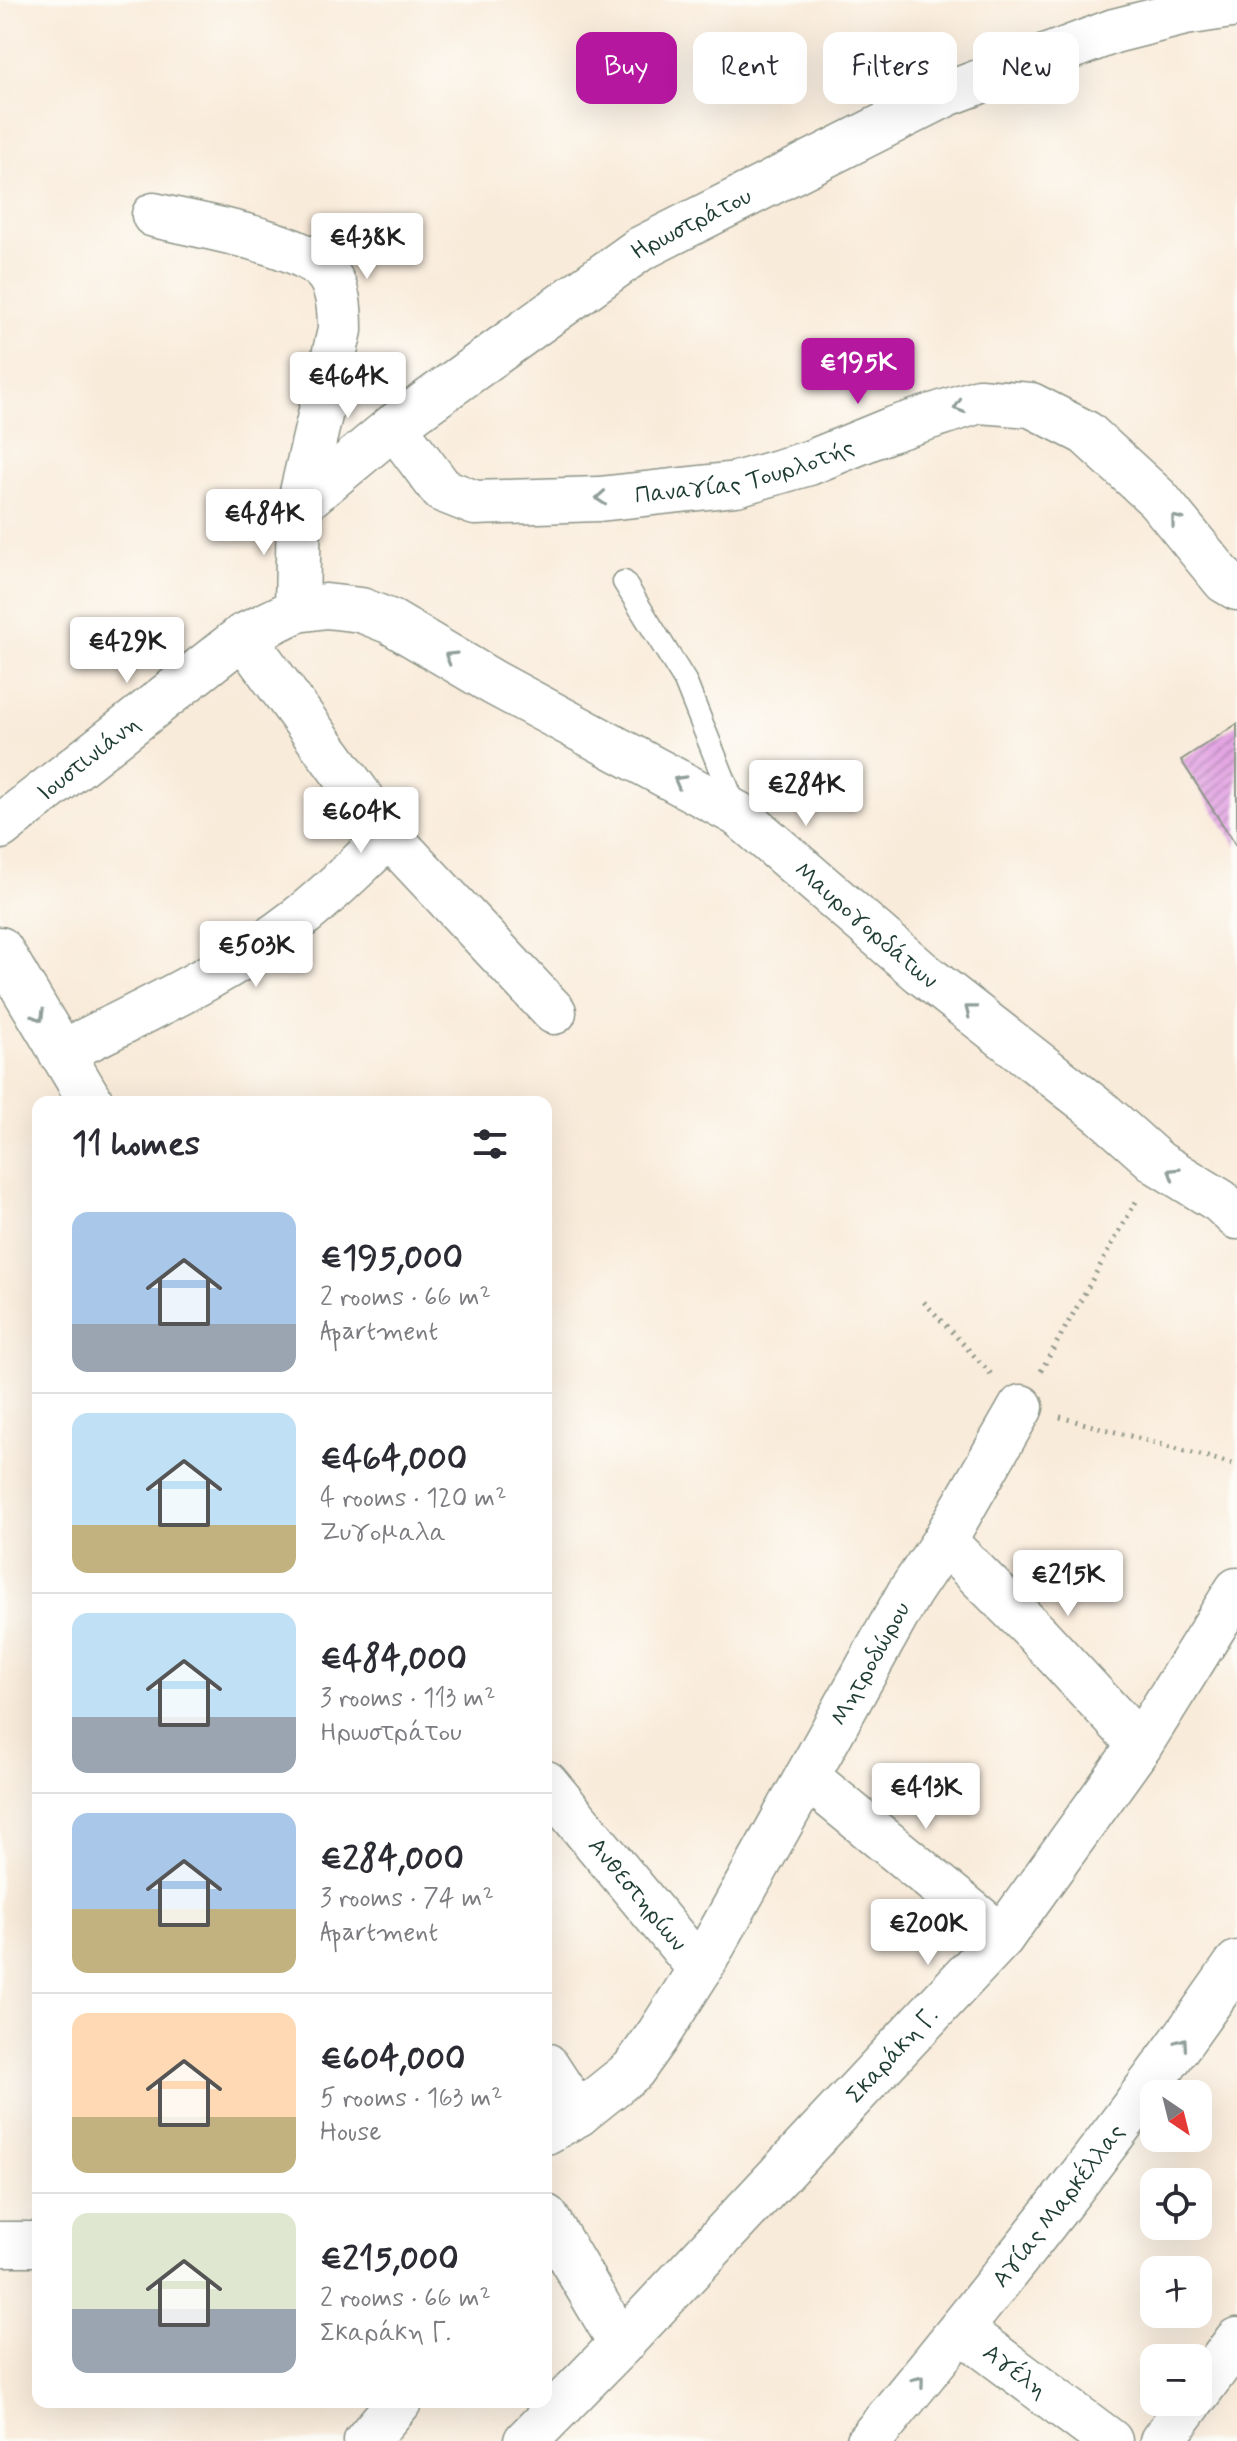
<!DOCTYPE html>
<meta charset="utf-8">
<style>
body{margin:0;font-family:Mynerve,sans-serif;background:#f2f2f3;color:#2b2b33;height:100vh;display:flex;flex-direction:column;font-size:30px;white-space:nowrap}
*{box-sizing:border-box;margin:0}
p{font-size:26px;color:#7c7c81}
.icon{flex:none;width:44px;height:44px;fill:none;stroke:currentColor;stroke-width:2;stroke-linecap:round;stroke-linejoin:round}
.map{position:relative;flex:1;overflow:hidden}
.drawer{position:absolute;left:32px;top:1096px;width:520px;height:1312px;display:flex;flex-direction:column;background:#fff;border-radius:16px;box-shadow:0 8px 32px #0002}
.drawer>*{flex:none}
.banner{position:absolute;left:576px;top:32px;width:540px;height:72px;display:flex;gap:16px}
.needle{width:52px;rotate:145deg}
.controls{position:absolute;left:1140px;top:2080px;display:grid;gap:16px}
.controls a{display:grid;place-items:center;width:72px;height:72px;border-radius:16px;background:#fff;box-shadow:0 8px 32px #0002;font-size:40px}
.price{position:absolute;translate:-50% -68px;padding:0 18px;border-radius:8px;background:#fff;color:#222;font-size:26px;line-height:52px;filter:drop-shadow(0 2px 4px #0008)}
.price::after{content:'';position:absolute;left:50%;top:48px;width:24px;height:18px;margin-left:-12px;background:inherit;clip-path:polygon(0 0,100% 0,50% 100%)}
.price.selected{background:#b5179e;color:#fff}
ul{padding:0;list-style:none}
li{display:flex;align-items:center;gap:24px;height:200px;padding:0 40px}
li+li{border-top:2px solid #e1e1e2}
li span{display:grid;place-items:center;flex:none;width:224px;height:160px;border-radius:16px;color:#555}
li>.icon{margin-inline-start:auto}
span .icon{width:96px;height:96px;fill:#fffc;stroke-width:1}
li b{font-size:34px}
h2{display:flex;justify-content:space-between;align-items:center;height:96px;padding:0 40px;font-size:34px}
.chip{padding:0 28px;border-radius:16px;background:#fff;box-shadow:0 8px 32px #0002;font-size:28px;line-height:72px}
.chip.selected{background:#b5179e;color:#fff}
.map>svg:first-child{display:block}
.building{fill:url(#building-hatch)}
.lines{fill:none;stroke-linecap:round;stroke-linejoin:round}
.service-casing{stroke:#8c9487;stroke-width:25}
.minor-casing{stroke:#8c9487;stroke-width:47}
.secondary-casing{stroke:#8c9487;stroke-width:47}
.path{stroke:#8c9487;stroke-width:5;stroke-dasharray:2 6;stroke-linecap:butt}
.service{stroke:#fff;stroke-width:22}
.minor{stroke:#fff;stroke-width:44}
.secondary{stroke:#fff;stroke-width:44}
.oneway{stroke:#8f9e9a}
.labels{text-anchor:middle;stroke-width:6;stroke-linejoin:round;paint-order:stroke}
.street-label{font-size:24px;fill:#1f3d34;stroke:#fdfcf7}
</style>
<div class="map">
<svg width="1237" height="2441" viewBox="0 0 1237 2441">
<defs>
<pattern id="building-hatch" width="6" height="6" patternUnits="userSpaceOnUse" patternTransform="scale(2)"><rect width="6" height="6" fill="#e3a6e3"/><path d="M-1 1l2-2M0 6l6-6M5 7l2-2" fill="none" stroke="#b788b9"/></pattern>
</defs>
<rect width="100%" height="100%" fill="#fdfcf7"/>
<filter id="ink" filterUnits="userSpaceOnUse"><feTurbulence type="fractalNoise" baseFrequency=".0125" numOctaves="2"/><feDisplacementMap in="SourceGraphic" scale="16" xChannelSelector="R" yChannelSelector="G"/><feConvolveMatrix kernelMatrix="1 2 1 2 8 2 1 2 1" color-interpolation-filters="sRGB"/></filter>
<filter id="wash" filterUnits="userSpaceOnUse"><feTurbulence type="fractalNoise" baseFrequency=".006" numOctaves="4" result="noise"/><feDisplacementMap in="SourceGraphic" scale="32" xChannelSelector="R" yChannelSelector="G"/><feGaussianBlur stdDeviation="1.8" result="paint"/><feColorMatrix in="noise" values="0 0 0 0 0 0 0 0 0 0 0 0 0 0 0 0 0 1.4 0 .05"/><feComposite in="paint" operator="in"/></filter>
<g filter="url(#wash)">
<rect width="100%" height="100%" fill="#f9ebda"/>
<g id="blocks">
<path class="building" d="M1237 724V847L1181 760Z"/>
</g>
</g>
<g filter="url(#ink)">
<use href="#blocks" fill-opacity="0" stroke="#8c9487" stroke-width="2"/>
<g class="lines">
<defs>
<path id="service" d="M624 582 685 681 736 809"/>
<g id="minor">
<path d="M154 215C195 225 298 241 325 271 339 286 340 311 340 330L299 505 297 610"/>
<path id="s1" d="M394 426 442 490 475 503 599 499 736 484 809 463 890 430 979 401 1031 405 1086 433 1158 499 1225 581 1237 588"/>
<path id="s2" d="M299 505 394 426 640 249 947 94 1114 31 1185 13 1237 5"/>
<path d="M243 636 389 836 554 1012"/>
<path d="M0 949 91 1102"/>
<path d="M61 1053C142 1012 227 974 299 918 331 893 360 863 389 836"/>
<path d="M944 1541 1037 1634 1140 1745"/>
<path d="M807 1777 1002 1937"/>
<path id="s3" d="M546 1783 700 1969"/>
<path d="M546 2065 578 2114"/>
<path id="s4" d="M546 2132 578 2114 633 2070 658 2035 700 1969 909 1593 944 1541 1021 1407"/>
<path d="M546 2217 621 2344"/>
<path d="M0 2244H38"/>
<path id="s5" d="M961 2330 1110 2441"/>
<path d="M1198 2393 1237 2340"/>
<path d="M366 2441 399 2402"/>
<path id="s6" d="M526 2441 621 2344 1002 1937 1140 1745 1237 1590"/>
<path d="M1162 2441 1191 2402"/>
</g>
<g id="secondary">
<path id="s7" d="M0 827 243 636 297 610 326 606 361 610 391 622 494 683 738 814 922 973 1103 1114 1158 1163 1220 1201 1237 1217"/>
<path id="s8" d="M869 2441C997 2286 1123 2128 1237 1963"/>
</g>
</defs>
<use href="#service" class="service-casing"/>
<use href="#minor" class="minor-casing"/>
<use href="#secondary" class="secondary-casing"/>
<path class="path" d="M924 1302 993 1376
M1041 1371 1138 1198
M1060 1417 1237 1465"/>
<use href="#service" class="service"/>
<use href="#minor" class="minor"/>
<use href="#secondary" class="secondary"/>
</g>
<defs><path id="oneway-chevron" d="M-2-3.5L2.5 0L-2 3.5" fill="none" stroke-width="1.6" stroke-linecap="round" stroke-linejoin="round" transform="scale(2)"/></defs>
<g class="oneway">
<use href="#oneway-chevron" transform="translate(959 407) rotate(162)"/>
<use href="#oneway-chevron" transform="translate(601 498) rotate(176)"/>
<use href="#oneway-chevron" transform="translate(1176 520) rotate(-129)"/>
<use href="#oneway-chevron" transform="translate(450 657) rotate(-149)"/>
<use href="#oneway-chevron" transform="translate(679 781) rotate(-151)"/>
<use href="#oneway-chevron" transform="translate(970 1010) rotate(-142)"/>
<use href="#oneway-chevron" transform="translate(39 1016) rotate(60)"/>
<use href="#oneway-chevron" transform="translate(1173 1173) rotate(-148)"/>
<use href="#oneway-chevron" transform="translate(1182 2043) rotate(-55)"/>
<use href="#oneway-chevron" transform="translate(919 2381) rotate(-51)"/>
</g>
</g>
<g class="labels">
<g class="street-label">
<text dy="8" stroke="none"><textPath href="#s2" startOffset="484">Ηρωστράτου</textPath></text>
<text dy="8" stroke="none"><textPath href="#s1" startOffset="388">Παναγίας Τουρλοτής</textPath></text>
<text dy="8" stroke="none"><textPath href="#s7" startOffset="112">Ιουστινιάνη</textPath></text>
<text dy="8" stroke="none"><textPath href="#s7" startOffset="1032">Μαυρογορδάτων</textPath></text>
<text dy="8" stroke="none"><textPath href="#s4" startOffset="578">Μητροδώρου</textPath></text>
<text dy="8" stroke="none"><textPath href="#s3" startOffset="144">Ανθεστηρίων</textPath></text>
<text dy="8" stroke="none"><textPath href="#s6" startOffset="532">Σκαράκη Γ.</textPath></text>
<text dy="8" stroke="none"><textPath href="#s8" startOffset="302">Αγίας Μαρκέλλας</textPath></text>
<text dy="8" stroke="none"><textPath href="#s5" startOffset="68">Αγέλη</textPath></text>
</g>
</g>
</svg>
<div class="controls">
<a><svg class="needle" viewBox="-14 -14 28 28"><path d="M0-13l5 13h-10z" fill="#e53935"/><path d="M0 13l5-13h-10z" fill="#7c7c81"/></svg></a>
<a><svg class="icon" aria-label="locate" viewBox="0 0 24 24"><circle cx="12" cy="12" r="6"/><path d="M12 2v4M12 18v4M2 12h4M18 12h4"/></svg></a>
<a>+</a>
<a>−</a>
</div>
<b class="price" style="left:367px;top:281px">€438K</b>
<b class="price selected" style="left:858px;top:406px">€195K</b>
<b class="price" style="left:348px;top:420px">€464K</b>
<b class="price" style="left:264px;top:557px">€484K</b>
<b class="price" style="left:127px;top:685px">€429K</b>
<b class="price" style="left:806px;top:828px">€284K</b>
<b class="price" style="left:361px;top:855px">€604K</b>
<b class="price" style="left:256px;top:989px">€503K</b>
<b class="price" style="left:1068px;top:1618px">€215K</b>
<b class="price" style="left:926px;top:1831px">€413K</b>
<b class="price" style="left:928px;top:1967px">€200K</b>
<div class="banner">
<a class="chip selected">Buy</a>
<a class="chip">Rent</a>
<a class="chip">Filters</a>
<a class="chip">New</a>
</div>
<section class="drawer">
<h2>11 homes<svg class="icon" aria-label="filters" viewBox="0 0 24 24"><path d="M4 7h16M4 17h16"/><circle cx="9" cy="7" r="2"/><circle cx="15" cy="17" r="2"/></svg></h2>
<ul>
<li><span style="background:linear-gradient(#a9c7e8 70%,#9aa5b1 0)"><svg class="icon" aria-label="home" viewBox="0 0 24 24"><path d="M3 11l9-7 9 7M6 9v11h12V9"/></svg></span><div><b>€195,000</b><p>2 rooms · 66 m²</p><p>Apartment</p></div></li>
<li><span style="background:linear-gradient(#bfe0f5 70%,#c2b280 0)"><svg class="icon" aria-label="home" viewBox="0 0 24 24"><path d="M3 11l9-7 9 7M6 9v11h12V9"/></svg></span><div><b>€464,000</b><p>4 rooms · 120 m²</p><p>Ζυγομαλα</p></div></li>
<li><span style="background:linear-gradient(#bfe0f5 65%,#9aa5b1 0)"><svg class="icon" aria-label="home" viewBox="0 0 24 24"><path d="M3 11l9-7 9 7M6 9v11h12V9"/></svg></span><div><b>€484,000</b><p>3 rooms · 113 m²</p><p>Ηρωστράτου</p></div></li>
<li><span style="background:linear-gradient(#a9c7e8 60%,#c2b280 0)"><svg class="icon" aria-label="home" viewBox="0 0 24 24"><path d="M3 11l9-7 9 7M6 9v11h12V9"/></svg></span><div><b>€284,000</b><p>3 rooms · 74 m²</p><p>Apartment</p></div></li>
<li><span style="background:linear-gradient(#ffd9b3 65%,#c2b280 0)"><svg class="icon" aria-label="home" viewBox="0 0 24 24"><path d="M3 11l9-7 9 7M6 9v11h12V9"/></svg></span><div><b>€604,000</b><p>5 rooms · 163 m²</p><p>House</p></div></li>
<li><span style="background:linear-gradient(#dfe7d0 60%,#9aa5b1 0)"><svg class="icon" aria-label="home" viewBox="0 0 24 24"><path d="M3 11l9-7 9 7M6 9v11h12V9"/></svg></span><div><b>€215,000</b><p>2 rooms · 66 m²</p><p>Σκαράκη Γ.</p></div></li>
</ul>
</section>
</div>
